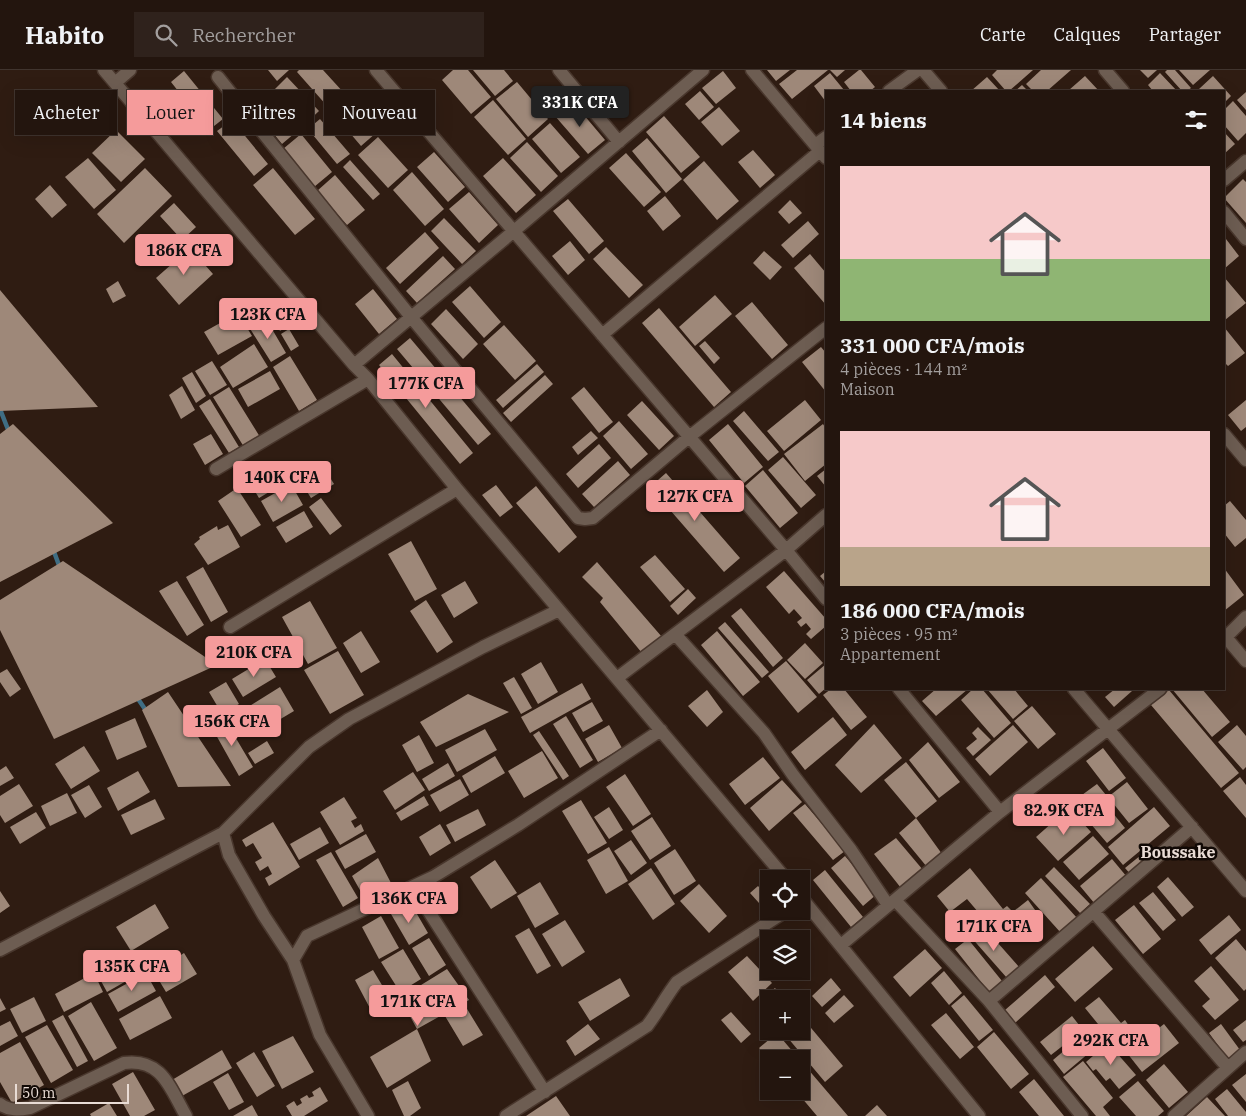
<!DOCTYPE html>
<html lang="fr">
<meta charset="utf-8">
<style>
body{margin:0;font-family:"IBM Plex Serif",serif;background:#2f221c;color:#f1f3f6;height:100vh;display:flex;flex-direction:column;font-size:19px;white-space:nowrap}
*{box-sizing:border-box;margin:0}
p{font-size:16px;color:#a39f9e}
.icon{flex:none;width:28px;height:28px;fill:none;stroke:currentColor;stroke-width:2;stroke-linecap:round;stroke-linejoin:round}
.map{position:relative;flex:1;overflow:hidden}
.sheet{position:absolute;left:825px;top:20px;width:400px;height:600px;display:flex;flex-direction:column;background:#23150e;border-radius:0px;box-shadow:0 5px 20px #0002,0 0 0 1px #40342e}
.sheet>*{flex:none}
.hud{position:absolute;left:15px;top:20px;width:475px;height:45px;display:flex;gap:10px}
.tools{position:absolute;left:760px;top:800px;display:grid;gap:10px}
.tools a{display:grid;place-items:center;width:50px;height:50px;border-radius:0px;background:#23150e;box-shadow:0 5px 20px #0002,0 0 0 1px #40342e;font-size:25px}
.scale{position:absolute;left:15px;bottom:12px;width:114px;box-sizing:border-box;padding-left:5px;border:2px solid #e9dcd5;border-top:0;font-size:14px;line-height:18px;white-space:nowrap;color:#e9dcd5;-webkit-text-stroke:4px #110905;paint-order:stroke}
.price{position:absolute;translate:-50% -42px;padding:0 11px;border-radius:5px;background:#f59b9b;color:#111;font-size:16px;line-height:32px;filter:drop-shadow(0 1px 2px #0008)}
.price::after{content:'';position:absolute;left:50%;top:30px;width:15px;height:11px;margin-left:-8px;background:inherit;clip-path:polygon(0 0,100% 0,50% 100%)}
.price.active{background:#222;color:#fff}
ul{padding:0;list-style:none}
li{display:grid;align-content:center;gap:10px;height:265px;padding:0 15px}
li span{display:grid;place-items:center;height:155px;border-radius:0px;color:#555}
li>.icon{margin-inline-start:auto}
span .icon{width:90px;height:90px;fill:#fffc;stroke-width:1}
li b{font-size:21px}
h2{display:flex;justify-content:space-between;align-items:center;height:60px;padding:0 15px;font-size:21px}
.tag{padding:0 18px;border-radius:0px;background:#23150e;box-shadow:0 5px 20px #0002,0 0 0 1px #40342e;font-size:18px;line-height:45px}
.tag.active{background:#f59b9b;color:#111}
header{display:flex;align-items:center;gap:30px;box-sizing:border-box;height:70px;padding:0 25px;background:#23150e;border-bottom:1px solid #40342e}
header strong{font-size:24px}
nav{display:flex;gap:28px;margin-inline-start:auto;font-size:18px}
.search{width:350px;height:45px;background:#2f221c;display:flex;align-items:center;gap:12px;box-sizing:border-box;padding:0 18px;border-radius:0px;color:#a39f9e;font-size:19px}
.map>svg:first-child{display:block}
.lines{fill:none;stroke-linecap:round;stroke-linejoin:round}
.stream{stroke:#3f6d83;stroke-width:4.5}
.building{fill:#9e8879}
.minor-casing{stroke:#49372d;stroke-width:15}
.minor{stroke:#6d5d52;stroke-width:12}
.labels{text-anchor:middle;stroke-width:5;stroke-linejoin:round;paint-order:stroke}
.neighbourhood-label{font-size:16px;font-weight:bold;fill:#e9dcd5;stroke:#110905}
</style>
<header>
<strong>Habito</strong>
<div class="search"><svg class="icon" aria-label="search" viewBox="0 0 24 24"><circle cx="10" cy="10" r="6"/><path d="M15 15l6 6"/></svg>Rechercher</div>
<nav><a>Carte</a><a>Calques</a><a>Partager</a></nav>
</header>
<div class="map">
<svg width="1246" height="1046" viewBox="0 0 1246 1046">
<rect width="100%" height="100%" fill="#2f1c12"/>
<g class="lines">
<path class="stream" d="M0 339 9 362
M53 479 60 498
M136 626 147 642"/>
</g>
<path class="building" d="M268 0H289L277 11Z
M299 0H323L344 23 328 37 297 2Z
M453 0H468L491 27 471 44 442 10Z
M473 0H504L513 11 495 26Z
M767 0H790L776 11Z
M797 0H828L792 29 779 14Z
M830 0H845L837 7Z
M859 0H861L875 17 870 21H851L844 12Z
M997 0H1033L1009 21H1006L992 5Z
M1041 0H1071L1047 21H1033L1026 14Z
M1140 0H1157L1148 8Z
M1167 0H1175L1191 18 1187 21H1182L1165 2Z
M1179 0H1210L1193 15Z
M184 1 223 49 209 60 171 12Z
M723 1 736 18 716 34 702 18Z
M830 3 844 20 826 21V32L814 16Z
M1160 3 1177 21H1153L1148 15Z
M1085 6 1099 21H1070L1069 20Z
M1213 6 1231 26 1224 33V21H1201L1199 19Z
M287 7 319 41 302 57 271 23Z
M987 7 1000 21H971Z
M517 12 548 49 528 67 496 29Z
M1022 15 1028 21H1015Z
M700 21 714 37 699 50 685 34Z
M1246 22V40L1237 30Z
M348 28 376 63 361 76 332 42Z
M268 30 295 63 282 74 255 41Z
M493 30 526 69 508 85 474 47Z
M1233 31 1246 46V63L1238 71 1224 55V40Z
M573 32 605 70 588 84 555 46Z
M719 37 740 61 722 76 701 52Z
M664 46 700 87 681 103 646 62Z
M320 49 350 84 337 94 308 59Z
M232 50 268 94 254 106 217 61Z
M550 53 580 87 561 103 532 69Z
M116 60 145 89 121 112 92 83Z
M1224 62 1235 74 1224 84Z
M301 64 332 102 314 117 283 79Z
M378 67 408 100 388 118 358 85Z
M647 68 682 109 666 123 632 81Z
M527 72 558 106 541 122 510 88Z
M753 80 775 105 760 118 738 92Z
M434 82 465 117 448 132 417 97Z
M626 83 661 122 644 137 609 98Z
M88 88 116 120 94 139 65 107Z
M503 88 536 125 516 143 483 106Z
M350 90 380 124 373 130 343 97Z
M704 91 739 131 717 150 683 110Z
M145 98 172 126 124 173 97 144Z
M273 98 315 149 295 165 253 115Z
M412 102 444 139 425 156 393 120Z
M335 105 365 140 347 155 317 121Z
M1243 109 1246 112V153L1224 128Z
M50 115 67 135 52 148 35 129Z
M469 122 498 155 479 173 449 139Z
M665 126 681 146 663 161 647 141Z
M568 129 604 171 589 184 553 141Z
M790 130 802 143 789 154 778 142Z
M174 133 196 157 182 170 160 146Z
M444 148 476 181 462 194 431 161Z
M808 151 819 164 793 188 781 175Z
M425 162 439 178 400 214 386 198Z
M1226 169 1239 186 1224 199V170Z
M570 171 585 190 568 205 552 186Z
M606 177 643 215 629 228 593 189Z
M190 178 213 204 179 235 156 208Z
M764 181 782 197 770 210 753 193Z
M810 184 826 203V235L794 198Z
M443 186 455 199 417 233 406 221Z
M1224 207 1246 233 1225 250 1224 248Z
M118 211 126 226 113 233 106 219Z
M470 216 501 252 484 268 452 232Z
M373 219 397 249 379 264 355 234Z
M0 220 98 337 0 341Z
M715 225 732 244 695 276 679 257Z
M752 232 788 275 772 289 735 246Z
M659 238 731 322 714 337 642 253Z
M446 239 478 274 463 289 431 254Z
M276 241 286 257 280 261 270 244Z
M238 243 252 266 218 285 204 262Z
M265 247 286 283 271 292 249 257Z
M504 255 536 291 515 310 483 274Z
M1224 257 1245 283 1228 296 1224 292Z
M289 259 299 276 291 281 281 264Z
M410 268 491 364 478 375 397 279Z
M705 271 720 288 714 294 699 276Z
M254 274 268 297 233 318 220 297Z
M821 277 826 283V322L802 292Z
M392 284 473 383 460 394 379 295Z
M290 286 317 330 299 341 273 297Z
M212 291 227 315 210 325 195 301Z
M537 294 544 302 503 338 496 330Z
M270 301 280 319 248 337 238 319Z
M192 302 206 326 196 333 182 308Z
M545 305 553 314 511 352 503 343Z
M182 316 195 340 181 349 169 325Z
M229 317 260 367 244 377 213 327Z
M584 317 613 352 599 363 571 328Z
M210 329 239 377 229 383 199 336Z
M805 330 821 350 784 381 767 361Z
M1246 330V357L1241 361 1228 345Z
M642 331 674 366 659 380 627 345Z
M744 341 779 382 768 391 733 351Z
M619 351 648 384 631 399 603 366Z
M13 354 113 453 0 512V364Z
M728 354 763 397 744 413 709 370Z
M823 354 826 359V394L805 411 784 384Z
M591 361 598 368 578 385 572 377Z
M211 364 223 384 205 395 193 374Z
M599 374 611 388 578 418 566 404Z
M783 387 816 425 801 438 768 400Z
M618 391 630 405 594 437 582 424Z
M275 394 286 412 259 428 248 410Z
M324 398 334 414 311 428 301 412Z
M826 399V417L817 406Z
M763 400 798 443 780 458 745 416Z
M666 403 740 488 724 502 650 417Z
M291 414 303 435 273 452 261 431Z
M496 415 513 437 500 447 482 425Z
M536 416 577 467 559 483 516 433Z
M237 418 261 455 241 467 218 431Z
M321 428 342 456 330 465 309 437Z
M1230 431 1246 450V468L1235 477 1224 463V436Z
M304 441 313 457 286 473 276 457Z
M228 455 240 477 208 495 194 474 200 469 199 467 217 456 218 460Z
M411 471 437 519 415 531 388 484Z
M655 485 685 519 670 532 640 497Z
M63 491 217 595 54 669 0 560V530Z
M597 492 662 567 642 583 600 532 603 528 582 507Z
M203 497 228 542 211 552 186 507Z
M1224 498 1244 525 1224 541Z
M784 501 826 549V556L811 569 806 564 811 559 806 553 801 557 797 552 802 548 794 539 789 544 766 517Z
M826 501V513L820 506Z
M177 511 204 555 187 566 159 521Z
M465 511 478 533 454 548 441 525Z
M688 519 696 528 678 545 670 536Z
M426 530 453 572 437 583 410 541Z
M310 531 337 578 308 594 282 547Z
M741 538 783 588 773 597 731 546Z
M725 552 769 602 762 608 718 558Z
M361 561 380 592 361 603 343 573Z
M717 561 760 612 743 626 701 575Z
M805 573 823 593 805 609 787 590Z
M338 581 364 625 330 644 304 600Z
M265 589 276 607 243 627 232 609Z
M786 591 817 627 798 643 768 606Z
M541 592 558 622 538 634 521 604Z
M826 594V618L819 624 807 610Z
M7 599 21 619 10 627 0 612V603Z
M514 607 532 638 521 644 503 613Z
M226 612 239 634 222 644 209 622Z
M582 613 591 629 530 663 521 647Z
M280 617 294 641 262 660 248 637Z
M831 619H844L867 647 851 660 823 625Z
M936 619H968L936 646 922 631Z
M973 619H982L1011 653 994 668 961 630Z
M987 619H1014L1028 636 1013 649Z
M1115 619H1130L1132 621 1114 637 1105 627Z
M1172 619H1202L1230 652 1212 667Z
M707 620 723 642 707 657 688 636Z
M1169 620 1239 703 1221 718 1151 635Z
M168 622 231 716 178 717 142 640Z
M468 624 509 642 436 677 420 652Z
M592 632 603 651 583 662 572 643Z
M244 636 255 653 237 664 226 646Z
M1032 636 1056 664 1038 679 1014 651Z
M566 646 593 690 580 698 553 654Z
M833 647 847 665 805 700 791 682Z
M135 648 147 677 117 690 105 661Z
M224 648 253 697 239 706 211 656Z
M874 654 902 688 861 723 835 695Z
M609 655 622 678 598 692 585 669Z
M1013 655 1028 672 990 706 975 689Z
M1237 655 1246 666V697L1243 700 1218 672Z
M978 657 991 670 973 686 966 678 977 669 972 663Z
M485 659 497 680 457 702 445 680Z
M539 661 569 706 563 710 533 665Z
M419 665 434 693 417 702 402 675Z
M267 671 274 683 255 694 248 683Z
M928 672 960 712 939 728 909 690Z
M84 676 100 701 71 719 55 694Z
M1103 678 1126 708 1109 721 1086 691Z
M542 681 558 708 524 728 508 701Z
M495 686 505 703 471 723 462 706Z
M763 687 780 708 745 735 729 714Z
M906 692 937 731 916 748 884 710Z
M448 693 455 706 429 721 422 709Z
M6 696 14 708 0 716V700Z
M138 701 150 722 118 741 107 718Z
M413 702 425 720 395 740 383 721Z
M625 704 651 744 633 756 606 717Z
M1240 707 1246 715V748L1223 721Z
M460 709 469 725 440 742 430 725Z
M782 710 802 732 769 761 750 738Z
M1127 712 1148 739 1129 753 1108 727Z
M19 714 33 736 5 753 0 745V726Z
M1097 714 1106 725 1080 745 1071 733Z
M89 715 102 737 85 748 71 725Z
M67 723 77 743 50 756 41 736Z
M424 726 429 735 401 751 396 743Z
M344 727 357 748 351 751 355 758 361 754 364 761 340 775 320 742Z
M155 729 165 749 131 765 121 745Z
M581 730 607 773 588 784 562 741Z
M1103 731 1125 758 1107 773 1084 746Z
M805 734 845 781 833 790 793 743Z
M609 737 623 760 609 769 594 747Z
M1154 737 1170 756 1123 795 1108 777Z
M478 739 486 755 455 772 446 755Z
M1072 741 1091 762 1058 791 1036 767 1053 752 1056 755Z
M36 742 46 758 20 774 10 757Z
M652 747 671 776 650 790 631 761Z
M916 748 942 784 927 797 899 763Z
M273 752 300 797 269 816 265 808 272 804 268 796 260 801 255 792 262 788 253 773 246 777 242 770Z
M440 754 451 773 430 786 419 767Z
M320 757 329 773 299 790 290 774Z
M366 764 376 782 345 799 335 781Z
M1093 766 1109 784 1079 810 1063 792Z
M896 768 923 800 901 818 874 784Z
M631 770 647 793 631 805 614 781Z
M609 777 628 811 606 824 587 790Z
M675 779 696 811 674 825 654 793Z
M1146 781 1153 789 1132 806 1125 798Z
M331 782 358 828 343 837 316 790Z
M845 786 877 824 863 836 831 798Z
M378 788 391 813 365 829 352 806Z
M1112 789 1127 807 1095 834 1080 816Z
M495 790 517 823 491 839 470 807Z
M1054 797 1090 834 1080 843 1045 806Z
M651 798 675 834 653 850 628 814Z
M970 798 1003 839 1007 836 1011 840 990 856 967 829 950 842 937 826Z
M825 800 863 847 851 857 813 810Z
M1168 807 1194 837 1182 847 1157 817Z
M1041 808 1077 848 1061 863 1025 823Z
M540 812 559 844 535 858 517 826Z
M699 814 727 846 709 863 680 831Z
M758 816 767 826 759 833 750 823Z
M0 821 10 836 0 843Z
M1153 822 1176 850 1163 861 1139 833Z
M1028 830 1040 847 1009 871 996 855Z
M410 832 428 863 409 875 391 844Z
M155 834 169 858 131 881 116 857Z
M1134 835 1161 869 1143 884 1115 850Z
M1229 845 1241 860 1211 885 1199 870Z
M381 846 399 878 379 889 362 857Z
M565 850 585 882 562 897 542 864Z
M982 855 1019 897 1007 908 970 866Z
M529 858 551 896 537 904 515 866Z
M429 868 446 895 429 906 412 878Z
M968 869 1002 911 989 922 955 879Z
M1236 869 1246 881V919L1244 921 1215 888Z
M1093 876 1113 899 1075 932 1055 909Z
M403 879 421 909 400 922 381 892Z
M925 879 942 898 910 927 893 907Z
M184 883 197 904 166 922 154 902Z
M747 886 772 913 753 931 728 902Z
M115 891 118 897 120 896 128 910 107 922 96 902 99 900 102 905 107 902 104 897Z
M1211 896 1239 930 1215 950 1202 936 1210 929 1194 911Z
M447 899 469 930 417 959 431 991 387 1018 370 987 417 959 400 928Z
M373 900 392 932 373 944 355 910Z
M944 901 962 923 949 935 931 913Z
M94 903 103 922 64 942 55 924Z
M146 903 156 921 118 942 108 924Z
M1045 905 1055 917 1015 953 1005 940Z
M620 908 630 926 590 951 578 932Z
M831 908 841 920 822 937 812 926Z
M775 918 784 929H769V943L759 931Z
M844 925 854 936 834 953 825 943Z
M964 925 993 960 979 971 951 936Z
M160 926 172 948 130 970 119 949Z
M34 927 46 951 22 963 10 939Z
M1099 927 1121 953 1125 950 1129 956 1111 970 1085 938Z
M0 928 6 939 0 942Z
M91 932 117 978 94 991 68 946Z
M464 934 483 965 463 976 445 946Z
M731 942 751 964 741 973 721 950Z
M946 943 974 977 960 989 931 955Z
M63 945 88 991 77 997 52 951Z
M801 946 843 996 825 1012 782 961H801Z
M1072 946 1083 960 1051 985 1040 972Z
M1246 950V970L1243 972 1233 960Z
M10 951 18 966 0 976V956Z
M588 954 600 969 575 986 566 971Z
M1164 954 1179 973 1142 1002 1127 983Z
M1221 954 1240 980 1228 989 1209 963Z
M47 955 73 1000 51 1013 25 967Z
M1091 958 1102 972 1064 1004 1053 990Z
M994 962 1029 1004 1011 1019 977 977Z
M777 963 799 989H768L759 978Z
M293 966 314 1002 282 1019 262 981Z
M20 972 44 1015 12 1033 0 1012V983Z
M1108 973 1136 1005 1119 1019 1110 1008 1106 1011 1096 999 1093 1001 1086 992Z
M222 980 232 998 182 1026 172 1010Z
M254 982 275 1016 257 1027 236 993Z
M801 991 848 1046H817L796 1021H801Z
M1083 991 1113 1028 1103 1037 1110 1046H1096L1063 1007Z
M1164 994 1188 1022 1169 1038 1146 1010Z
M133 1002 155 1040 144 1046H130L112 1014Z
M228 1003 244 1032 229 1040 213 1012Z
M1246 1004V1032L1232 1015Z
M1034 1009 1064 1046H1039L1019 1022Z
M408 1011 421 1038 410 1046H404L392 1020Z
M1138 1011 1164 1041 1158 1046H1136L1119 1027Z
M320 1017 328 1031 304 1046H292L286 1036 294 1031 297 1036 302 1033 300 1029 307 1025 309 1028 314 1026 312 1022Z
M1227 1019 1246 1042V1046H1228L1215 1029Z
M556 1026 570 1046H526Z
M1207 1027 1225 1046H1186Z
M109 1033 117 1046H91L90 1044Z
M252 1035 258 1046H233Z
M877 1035 887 1046H865Z"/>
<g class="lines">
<defs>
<path id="minor" d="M104 0 354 295 368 309 457 419 786 809
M376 0 786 480 826 529
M559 0 619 72
M752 0 826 88
M923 0 941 21
M1105 0 1123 21
M218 7 411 247 578 448 585 449 593 448 689 367 826 258
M115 13 130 0
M889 21 918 0
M815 75 826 67
M1224 110 1246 91
M1224 142 1246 169
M602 265 820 81
M354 295 514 161 703 0
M1224 364 1246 390
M216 399 368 309
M230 557 457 419
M675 564 764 663 793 705 851 780 888 835
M1224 565 1246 591
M1224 569 1246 547
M617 608 786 480 826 445
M899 619 1000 742
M1074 619 1246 821
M223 763 229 785 264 846 293 890 307 866 433 807 518 755 661 660
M413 817 545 1022
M801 827 979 1046
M895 830 989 931 1082 1046
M1094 842 1228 998
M841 875 1000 742 1160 619
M0 880 223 763 309 677 349 649 483 577 559 540
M293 890 320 965 368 1046
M989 931 1192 757
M0 1034C9 1041 19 1040 30 1038L124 993C162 988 170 1018 186 1046
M506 1046 647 956C658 942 666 926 677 912L786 841
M1174 1046 1246 982"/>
</defs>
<use href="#minor" class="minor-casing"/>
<use href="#minor" class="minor"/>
</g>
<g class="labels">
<g class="neighbourhood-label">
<text x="1178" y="788">Boussake</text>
</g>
</g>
</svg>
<div class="tools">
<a><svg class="icon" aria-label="locate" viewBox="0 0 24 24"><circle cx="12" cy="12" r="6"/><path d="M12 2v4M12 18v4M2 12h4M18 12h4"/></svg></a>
<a><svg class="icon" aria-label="layers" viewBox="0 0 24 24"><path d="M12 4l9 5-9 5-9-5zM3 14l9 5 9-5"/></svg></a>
<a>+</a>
<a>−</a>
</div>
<div class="scale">50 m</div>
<b class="price active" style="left:580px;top:58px">331K CFA</b>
<b class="price" style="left:184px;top:206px">186K CFA</b>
<b class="price" style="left:268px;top:270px">123K CFA</b>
<b class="price" style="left:426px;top:339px">177K CFA</b>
<b class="price" style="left:282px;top:433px">140K CFA</b>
<b class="price" style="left:695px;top:452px">127K CFA</b>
<b class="price" style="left:254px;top:608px">210K CFA</b>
<b class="price" style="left:232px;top:677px">156K CFA</b>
<b class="price" style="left:1064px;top:766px">82.9K CFA</b>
<b class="price" style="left:409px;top:854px">136K CFA</b>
<b class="price" style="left:994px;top:882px">171K CFA</b>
<b class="price" style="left:132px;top:922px">135K CFA</b>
<b class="price" style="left:418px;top:957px">171K CFA</b>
<b class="price" style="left:1111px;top:996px">292K CFA</b>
<div class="hud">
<a class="tag">Acheter</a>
<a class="tag active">Louer</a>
<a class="tag">Filtres</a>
<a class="tag">Nouveau</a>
</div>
<section class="sheet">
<h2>14 biens<svg class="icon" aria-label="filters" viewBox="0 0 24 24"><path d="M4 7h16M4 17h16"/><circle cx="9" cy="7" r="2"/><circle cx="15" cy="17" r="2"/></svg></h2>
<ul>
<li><span style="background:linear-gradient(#f6c9c9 60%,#8fb573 0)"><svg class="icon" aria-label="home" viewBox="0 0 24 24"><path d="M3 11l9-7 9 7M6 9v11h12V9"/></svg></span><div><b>331 000 CFA/mois</b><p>4 pièces · 144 m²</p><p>Maison</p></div></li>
<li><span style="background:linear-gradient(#f6c9c9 75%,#b9a48a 0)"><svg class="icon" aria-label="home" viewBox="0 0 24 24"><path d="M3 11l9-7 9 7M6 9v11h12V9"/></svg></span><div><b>186 000 CFA/mois</b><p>3 pièces · 95 m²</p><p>Appartement</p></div></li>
</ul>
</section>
</div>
